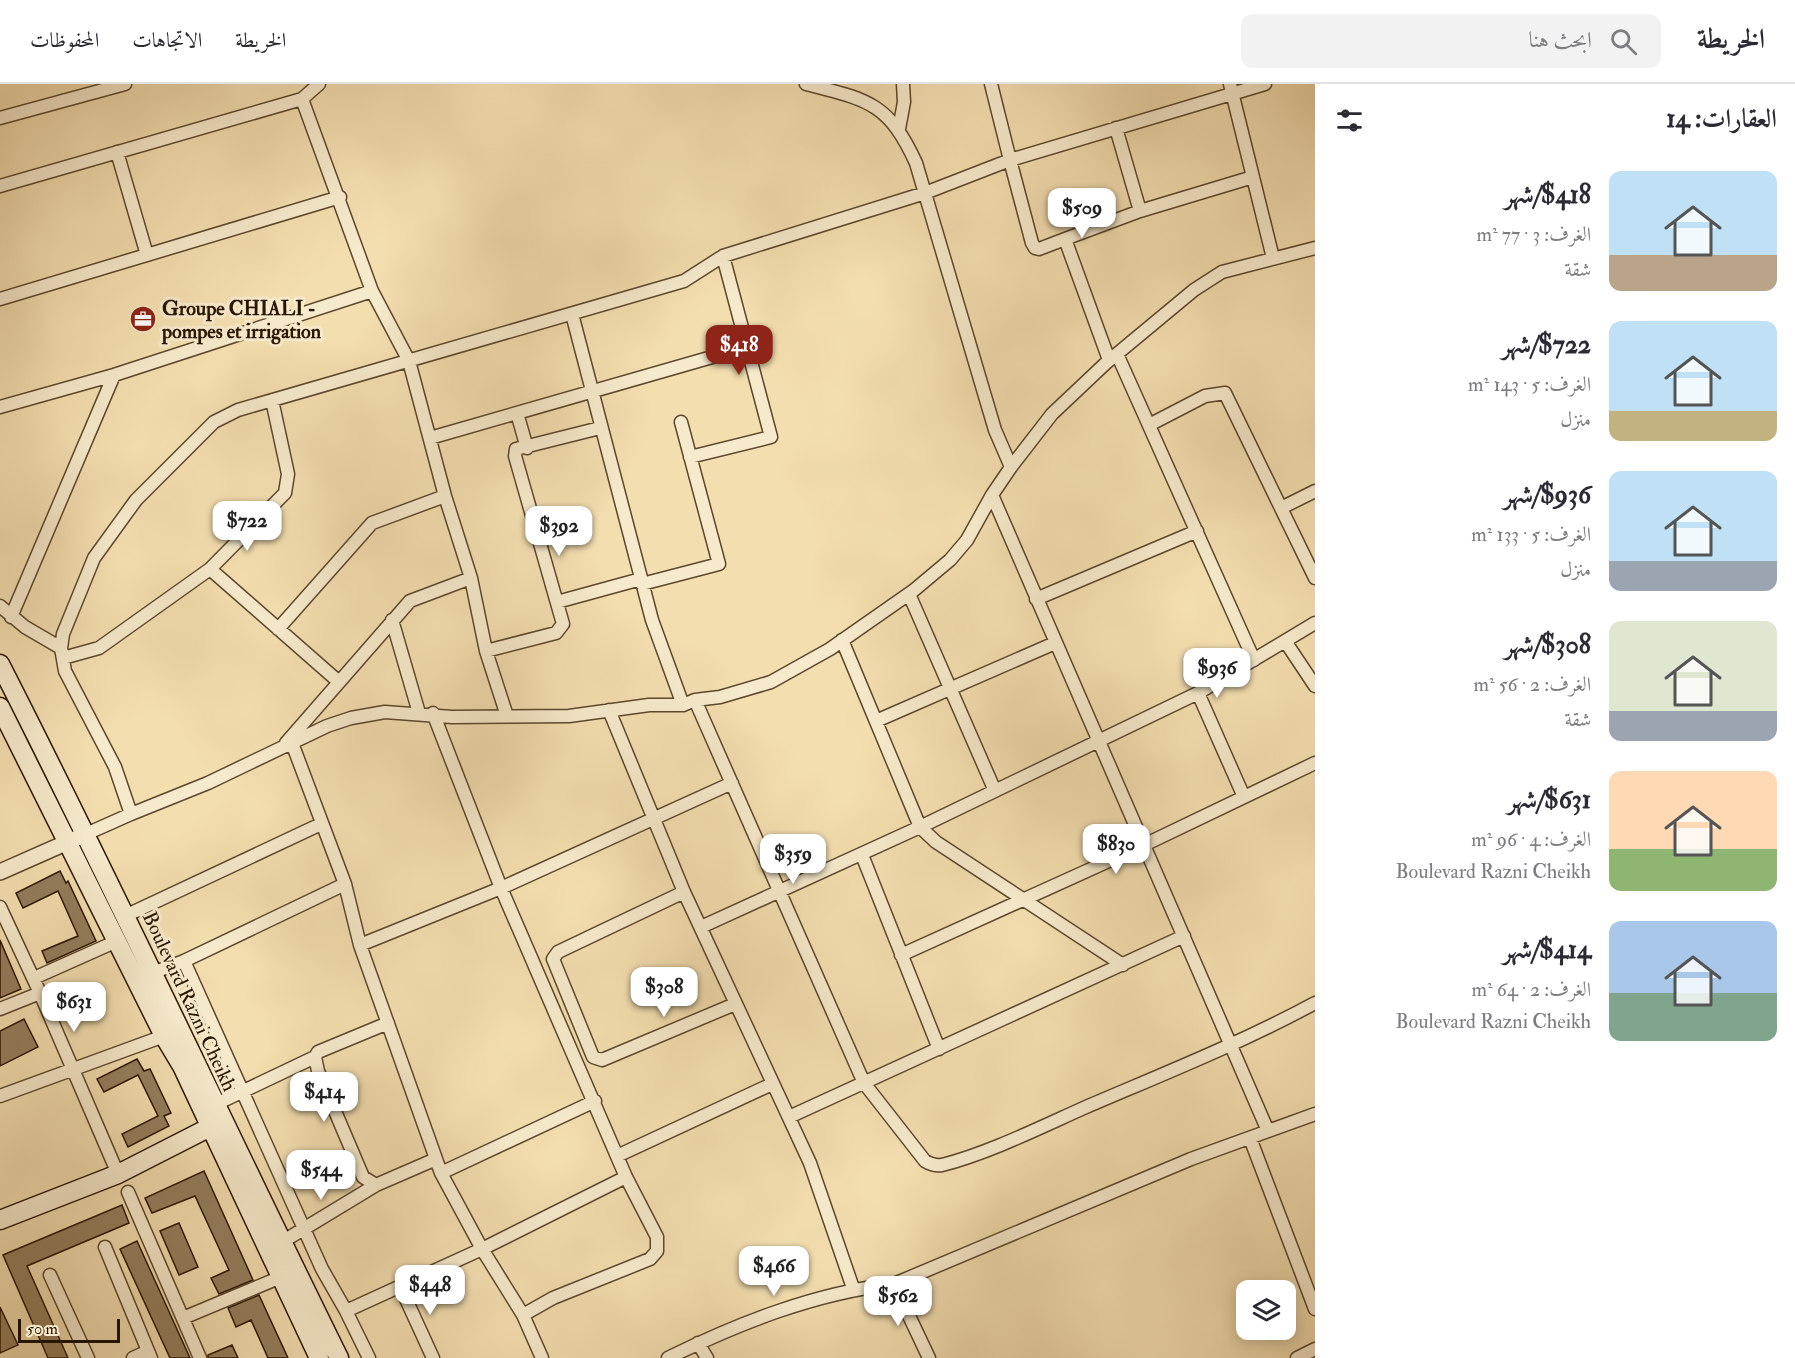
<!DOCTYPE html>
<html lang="ar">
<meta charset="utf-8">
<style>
body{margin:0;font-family:"IM FELL Double Pica",Amiri,serif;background:#f2f2f3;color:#2b2b33;direction:rtl;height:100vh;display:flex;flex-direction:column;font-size:22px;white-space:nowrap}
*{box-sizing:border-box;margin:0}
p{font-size:20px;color:#7c7c81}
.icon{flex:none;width:33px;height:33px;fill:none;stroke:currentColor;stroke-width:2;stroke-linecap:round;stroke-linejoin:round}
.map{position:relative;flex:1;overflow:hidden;direction:ltr}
.panel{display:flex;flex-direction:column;background:#fff;width:480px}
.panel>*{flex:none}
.buttons{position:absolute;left:1236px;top:1196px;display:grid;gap:12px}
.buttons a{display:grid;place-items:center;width:60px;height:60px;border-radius:12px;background:#fff;box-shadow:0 3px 15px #0003;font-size:30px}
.scale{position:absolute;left:18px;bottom:15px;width:102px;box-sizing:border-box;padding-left:6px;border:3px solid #2a1500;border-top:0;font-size:16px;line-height:21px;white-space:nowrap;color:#2a1500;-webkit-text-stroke:4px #f7eacc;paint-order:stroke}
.price{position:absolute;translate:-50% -51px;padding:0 14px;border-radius:12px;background:#fff;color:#222;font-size:20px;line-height:39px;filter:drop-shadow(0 2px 3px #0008)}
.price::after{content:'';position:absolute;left:50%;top:36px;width:18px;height:14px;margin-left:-9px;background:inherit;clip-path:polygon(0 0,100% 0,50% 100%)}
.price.current{background:#8f2418;color:#fff}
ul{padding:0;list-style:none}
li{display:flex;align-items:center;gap:18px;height:150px;padding:0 18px}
li span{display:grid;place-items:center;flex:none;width:168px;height:120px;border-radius:12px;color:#555}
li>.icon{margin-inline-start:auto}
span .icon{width:72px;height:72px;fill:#fffc;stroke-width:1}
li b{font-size:26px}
h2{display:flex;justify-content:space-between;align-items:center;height:72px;padding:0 18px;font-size:26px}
header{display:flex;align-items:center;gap:36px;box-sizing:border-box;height:84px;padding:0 30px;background:#fff;border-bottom:2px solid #e1e1e2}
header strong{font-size:28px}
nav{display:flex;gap:33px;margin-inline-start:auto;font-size:21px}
.search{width:420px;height:54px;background:#f2f2f3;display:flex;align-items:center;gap:15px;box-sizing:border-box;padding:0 21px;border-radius:12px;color:#7c7c81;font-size:22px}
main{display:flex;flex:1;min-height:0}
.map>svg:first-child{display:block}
.building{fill:#937e5c;stroke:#2a1500;stroke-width:1.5}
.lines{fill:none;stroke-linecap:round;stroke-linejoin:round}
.minor-casing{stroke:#5c472c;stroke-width:15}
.tertiary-casing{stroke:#5c472c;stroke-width:18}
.secondary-casing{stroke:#2a1500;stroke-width:21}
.minor{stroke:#f7eacc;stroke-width:12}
.tertiary{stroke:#f7eacc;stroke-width:15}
.secondary{stroke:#f7eacc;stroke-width:18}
.labels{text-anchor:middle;stroke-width:6;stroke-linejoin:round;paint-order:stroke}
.poi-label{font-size:20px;font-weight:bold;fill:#2a1500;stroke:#f7eacc;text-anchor:start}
.street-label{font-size:20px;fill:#2a1500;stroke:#f7eacc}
</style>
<header>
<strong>الخريطة</strong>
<div class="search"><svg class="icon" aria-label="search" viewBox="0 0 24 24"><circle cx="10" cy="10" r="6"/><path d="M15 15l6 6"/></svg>ابحث هنا</div>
<nav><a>الخريطة</a><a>الاتجاهات</a><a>المحفوظات</a></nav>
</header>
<main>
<section class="panel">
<h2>العقارات: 14<svg class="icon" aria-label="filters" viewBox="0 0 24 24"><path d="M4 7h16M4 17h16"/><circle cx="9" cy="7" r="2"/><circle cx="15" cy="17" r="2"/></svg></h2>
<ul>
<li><span style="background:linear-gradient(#bfe0f5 70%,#b9a48a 0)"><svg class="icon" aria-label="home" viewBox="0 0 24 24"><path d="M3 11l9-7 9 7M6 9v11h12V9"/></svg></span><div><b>$418/شهر</b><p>الغرف: 3 · 77 m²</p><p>شقة</p></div></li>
<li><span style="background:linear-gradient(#bfe0f5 75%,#c2b280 0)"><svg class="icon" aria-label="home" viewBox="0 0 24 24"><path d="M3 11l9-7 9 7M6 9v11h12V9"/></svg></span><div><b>$722/شهر</b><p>الغرف: 5 · 143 m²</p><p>منزل</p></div></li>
<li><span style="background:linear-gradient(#bfe0f5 75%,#9aa5b1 0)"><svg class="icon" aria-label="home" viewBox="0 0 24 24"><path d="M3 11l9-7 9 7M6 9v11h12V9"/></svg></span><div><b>$936/شهر</b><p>الغرف: 5 · 133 m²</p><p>منزل</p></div></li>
<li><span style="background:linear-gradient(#dfe7d0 75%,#9aa5b1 0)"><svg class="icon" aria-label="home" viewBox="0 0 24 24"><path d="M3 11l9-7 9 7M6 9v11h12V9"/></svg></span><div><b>$308/شهر</b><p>الغرف: 2 · 56 m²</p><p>شقة</p></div></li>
<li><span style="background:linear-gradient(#ffd9b3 65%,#8fb573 0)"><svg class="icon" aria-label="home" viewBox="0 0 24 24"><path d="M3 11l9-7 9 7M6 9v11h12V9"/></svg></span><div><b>$631/شهر</b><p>الغرف: 4 · 96 m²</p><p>Boulevard Razni Cheikh</p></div></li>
<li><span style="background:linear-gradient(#a9c7e8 60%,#7fa58c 0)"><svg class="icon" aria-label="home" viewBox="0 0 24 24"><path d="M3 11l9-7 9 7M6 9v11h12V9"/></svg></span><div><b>$414/شهر</b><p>الغرف: 2 · 64 m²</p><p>Boulevard Razni Cheikh</p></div></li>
</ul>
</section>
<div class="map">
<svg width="1315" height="1274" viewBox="0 0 1315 1274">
<rect width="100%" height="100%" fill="#f3deb0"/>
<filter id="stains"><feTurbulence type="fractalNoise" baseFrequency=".00333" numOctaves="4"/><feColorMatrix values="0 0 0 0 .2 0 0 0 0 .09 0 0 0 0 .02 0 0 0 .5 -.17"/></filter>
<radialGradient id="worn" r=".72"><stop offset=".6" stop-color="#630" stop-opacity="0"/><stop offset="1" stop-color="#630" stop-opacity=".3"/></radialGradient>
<path class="building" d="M60 787 66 799 68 797 96 857 47 879 42 867 78 852 58 807 23 824 16 809Z
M0 856 21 905 0 914Z
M24 935 38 963 0 982V947Z
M137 975 144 987 150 985 171 1029 164 1032 169 1042 128 1063 122 1050 158 1032 138 991 104 1008 97 995Z
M204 1087 253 1196 219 1210 211 1194 229 1186 195 1112 152 1129 145 1114Z
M122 1121 129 1139 27 1182 68 1274H48L3 1171Z
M179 1139 198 1183 179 1191 160 1147Z
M137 1157 190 1274H170L120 1165Z
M259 1211 288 1274H268L251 1236 236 1243 228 1224Z
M0 1223 18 1261 0 1269Z
M232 1261 238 1274H208V1271Z"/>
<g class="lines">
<defs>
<path id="minor" d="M319 0 302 15 372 207 409 277 445 412 471 494 486 567 507 632
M806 0C868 16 888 18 916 79L995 346 1011 383 1052 330 1106 279 1194 206 1222 188 1315 164
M1230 0 1273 174
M0 34 125 0
M1116 44 1140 127
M899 45 904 18 903 0
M117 68 147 171
M0 102 302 15
M1065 155 1140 127 1253 93
M0 215 340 113
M572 230 652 536 683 621
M1117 270 1254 576
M1109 276 1065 155 1039 165 1035 164 1032 159 1010 76 1265 0
M272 316 288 390 285 409 210 485 339 598
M0 323 114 291 372 207
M517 329 527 364
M1149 341 1205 312 1225 309 1315 494
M430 354 747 263
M690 373 771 353 723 172
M1011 383 992 411 1268 1047
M1281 424 1315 407
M642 500 719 480 681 338
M909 510 995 707
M1036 515 1197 447
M557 518 641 495
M0 522 25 543 61 564
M11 533 114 291
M392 536 419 629
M278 545 372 439 445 412
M1285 557 1315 602
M486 567 556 549 563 540 515 372 516 365 600 344
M63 574 99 564 210 485
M1198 609 1244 713
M695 616 864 999 925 1077C930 1080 936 1082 942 1081 989 1069 1041 1043 1086 1023 1163 990 1241 959 1315 919
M609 626 684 808 810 1079 853 1204
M433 629 501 804 732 699
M876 637 1055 559
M286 659 410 517 471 494
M292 659 345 800
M131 730 208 699 327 642 351 634 385 628 452 633 569 632 649 621H683L695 616 720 613 771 598 830 565 913 507 950 476 967 456 992 411
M86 750 131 730 115 683 65 587 61 564 63 550 94 474 136 416 214 338 238 326 684 197 723 172 925 109 1010 76 991 0
M862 771 939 965
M684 808 558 868 553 875 593 973 602 976 735 920
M0 823 40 909 118 1090
M125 832 321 740
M701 843 920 743 842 556
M901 871 1144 761 1315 679
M184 877 322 1185 346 1227 482 1165 626 1093
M1123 881 936 758 920 743 1198 609 1315 539
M152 889 184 877 345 800 360 861
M34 894 117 857
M0 925 40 909
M388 939 318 968 315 973 318 987 363 1093 376 1101 436 1075
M0 1012 164 952
M214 1021 315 973
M789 1033 1184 852
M1250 1054 1315 1225
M617 1072 772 1000
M441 1089 595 1017
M128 1108 200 1274
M282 1158 376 1101
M105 1163 151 1274
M50 1191 88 1274
M894 1200 929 1274
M400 1202 433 1274
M346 1227 369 1274
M523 1231 482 1165 441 1089 360 861 501 804 626 1093 657 1153V1167L650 1175 553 1214 523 1231 542 1274
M183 1234 281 1193
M698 1259 707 1274
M133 1274 148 1267
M668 1274C739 1239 815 1209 894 1200L1191 1075 1315 1030
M1297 1274 1315 1265"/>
<path id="tertiary" d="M0 788 86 750"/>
<path id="secondary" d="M0 580C117 809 225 1043 339 1274
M0 623 164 952 182 982 319 1274
M0 1136 118 1090 220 1038"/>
</defs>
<use href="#minor" class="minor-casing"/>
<use href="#tertiary" class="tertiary-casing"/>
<use href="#secondary" class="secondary-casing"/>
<use href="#minor" class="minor"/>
<use href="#tertiary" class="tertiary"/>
<use href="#secondary" class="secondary"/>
</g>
<defs>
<symbol id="office-disc" viewBox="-11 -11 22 22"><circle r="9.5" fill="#8f2418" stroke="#f7eacc"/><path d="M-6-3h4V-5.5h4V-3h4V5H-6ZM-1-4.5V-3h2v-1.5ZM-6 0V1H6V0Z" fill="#fff"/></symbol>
</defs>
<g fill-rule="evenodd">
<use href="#office-disc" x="128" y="220" width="30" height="30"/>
</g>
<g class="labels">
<g class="poi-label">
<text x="162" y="231">Groupe CHIALI -<tspan x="162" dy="23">pompes et irrigation</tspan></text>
</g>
<g class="street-label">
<text transform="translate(190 917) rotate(65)" y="7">Boulevard Razni Cheikh</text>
</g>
</g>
<rect width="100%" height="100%" filter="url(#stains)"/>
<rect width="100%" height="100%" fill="url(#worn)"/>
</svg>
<div class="buttons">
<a><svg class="icon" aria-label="layers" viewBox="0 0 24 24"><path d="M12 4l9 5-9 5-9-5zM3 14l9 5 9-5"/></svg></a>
</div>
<div class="scale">50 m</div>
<b class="price" style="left:1082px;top:155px">$509</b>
<b class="price current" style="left:739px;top:292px">$418</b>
<b class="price" style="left:247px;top:468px">$722</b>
<b class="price" style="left:559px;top:473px">$392</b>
<b class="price" style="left:1217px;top:615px">$936</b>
<b class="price" style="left:1116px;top:791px">$830</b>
<b class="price" style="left:793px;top:801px">$359</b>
<b class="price" style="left:664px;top:934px">$308</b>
<b class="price" style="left:74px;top:949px">$631</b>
<b class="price" style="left:324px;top:1039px">$414</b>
<b class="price" style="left:321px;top:1117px">$544</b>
<b class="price" style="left:774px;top:1213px">$466</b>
<b class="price" style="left:430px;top:1232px">$448</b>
<b class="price" style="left:898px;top:1243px">$562</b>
</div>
</main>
